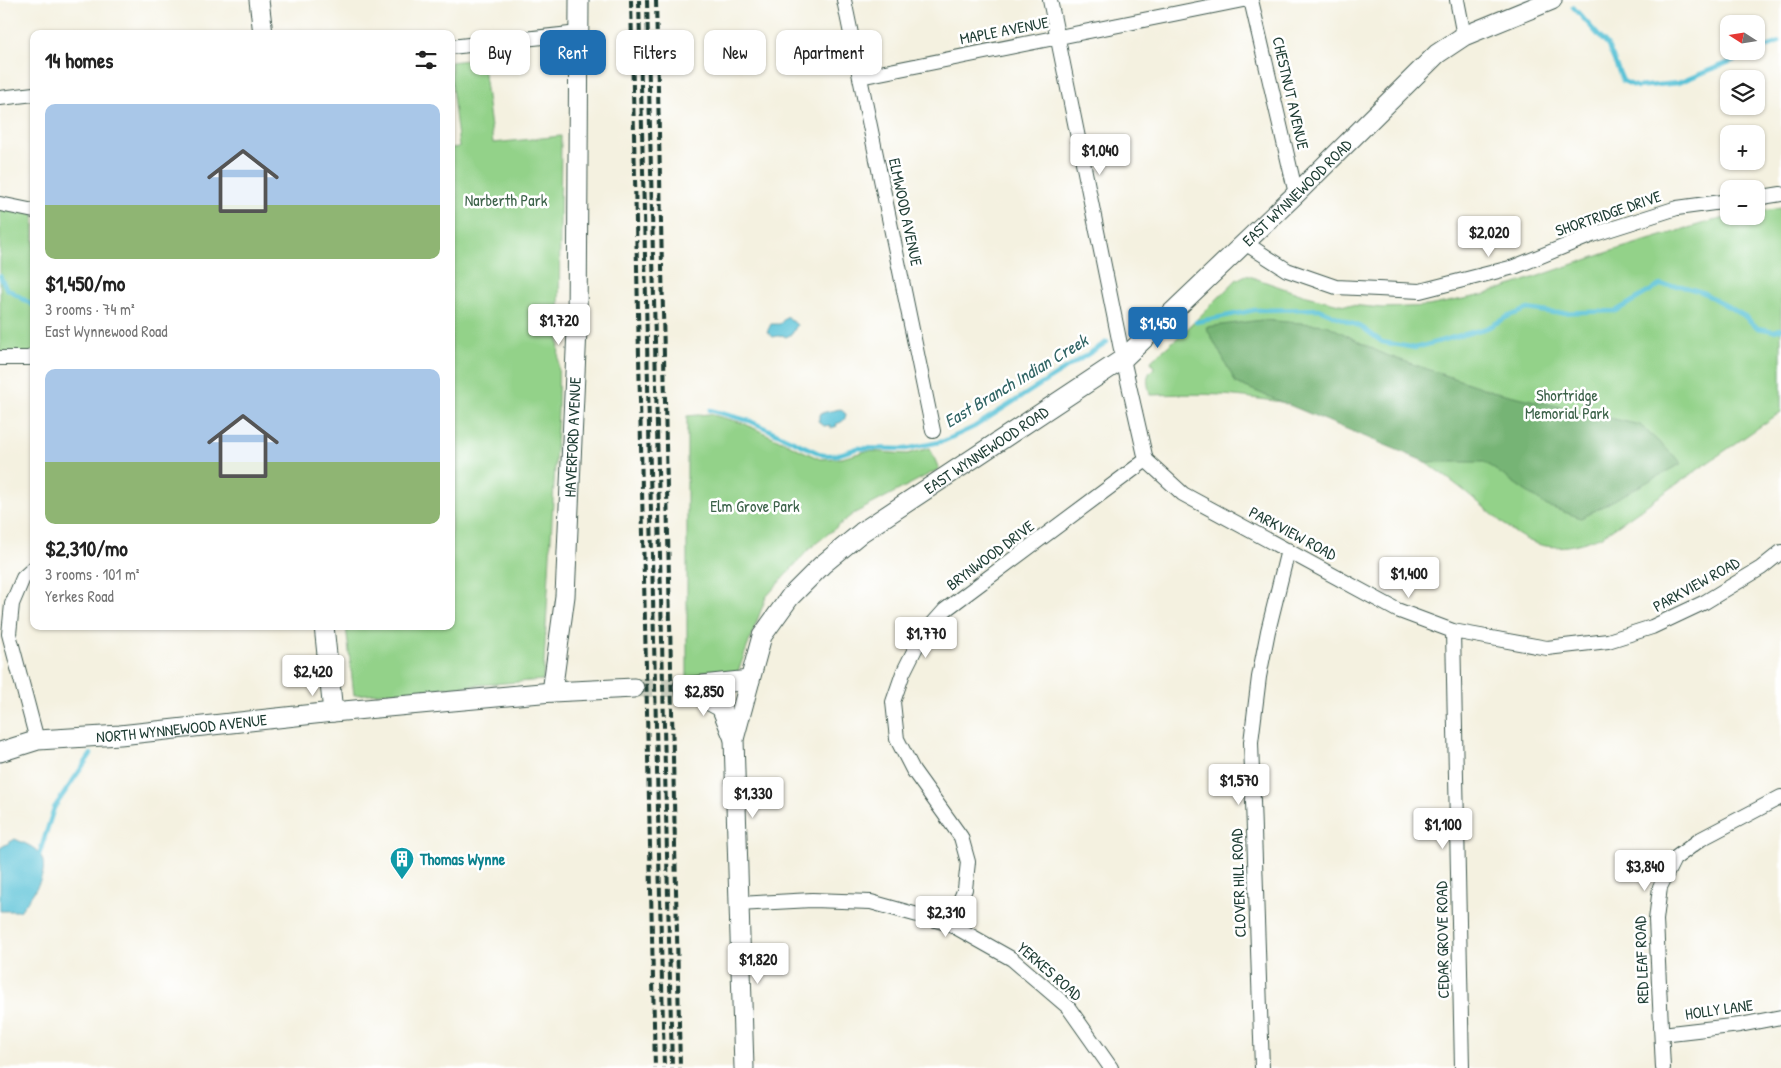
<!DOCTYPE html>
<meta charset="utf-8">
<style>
body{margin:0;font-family:"Patrick Hand",sans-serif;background:#f6f6f6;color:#222;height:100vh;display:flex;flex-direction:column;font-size:19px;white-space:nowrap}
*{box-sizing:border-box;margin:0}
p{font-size:16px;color:#767676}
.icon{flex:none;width:28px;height:28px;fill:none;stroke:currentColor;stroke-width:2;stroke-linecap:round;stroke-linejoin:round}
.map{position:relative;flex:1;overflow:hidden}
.drawer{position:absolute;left:30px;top:30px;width:425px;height:600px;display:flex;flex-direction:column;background:#fff;border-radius:10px;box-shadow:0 1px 4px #0004}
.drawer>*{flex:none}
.banner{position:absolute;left:470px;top:30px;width:475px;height:45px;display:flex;gap:10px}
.needle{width:32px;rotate:282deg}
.buttons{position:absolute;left:1720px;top:15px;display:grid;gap:10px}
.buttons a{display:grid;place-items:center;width:45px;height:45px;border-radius:10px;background:#fff;box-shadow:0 1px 4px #0004;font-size:25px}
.price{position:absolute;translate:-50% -42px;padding:0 11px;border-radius:5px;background:#fff;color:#222;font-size:16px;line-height:32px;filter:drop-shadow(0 1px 2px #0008)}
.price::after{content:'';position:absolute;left:50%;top:30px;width:15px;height:11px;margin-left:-8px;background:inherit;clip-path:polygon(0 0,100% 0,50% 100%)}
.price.on{background:#1f6fb2;color:#fff}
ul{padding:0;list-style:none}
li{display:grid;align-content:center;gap:10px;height:265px;padding:0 15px}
li span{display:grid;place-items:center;height:155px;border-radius:10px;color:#555}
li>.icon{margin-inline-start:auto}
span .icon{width:90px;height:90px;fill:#fffc;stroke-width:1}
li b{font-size:21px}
h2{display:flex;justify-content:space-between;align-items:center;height:60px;padding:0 15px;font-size:21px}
.chip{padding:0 18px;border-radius:10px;background:#fff;box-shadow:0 1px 4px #0004;font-size:18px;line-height:45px}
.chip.on{background:#1f6fb2;color:#fff}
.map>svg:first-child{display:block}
.green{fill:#93d289;stroke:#59885e}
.forest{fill:#76b475;stroke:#4a7854}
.water{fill:#5ac2d7;stroke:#3c8086}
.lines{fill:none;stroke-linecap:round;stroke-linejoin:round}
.stream{stroke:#5ac2d7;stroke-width:4.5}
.secondary-tunnel{stroke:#c9cdbe;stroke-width:19;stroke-dasharray:19 9;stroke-linecap:butt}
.street-casing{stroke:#3f584e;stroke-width:16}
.secondary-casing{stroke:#3f584e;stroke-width:21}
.street{stroke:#fff;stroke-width:14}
.secondary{stroke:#fff;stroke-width:19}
.rail{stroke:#1f3d34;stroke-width:4;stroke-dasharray:8 4;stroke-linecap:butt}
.labels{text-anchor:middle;stroke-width:5;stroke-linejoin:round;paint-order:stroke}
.street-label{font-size:16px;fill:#1f3d34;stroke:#fff}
.park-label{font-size:16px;fill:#3c6249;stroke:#fff}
.culture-label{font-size:16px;font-weight:bold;fill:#0d838f;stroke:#fff;text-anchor:start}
.water-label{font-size:18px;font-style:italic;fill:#316565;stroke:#fff}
</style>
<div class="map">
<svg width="1781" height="1068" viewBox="0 0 1781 1068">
<rect width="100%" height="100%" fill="#fff"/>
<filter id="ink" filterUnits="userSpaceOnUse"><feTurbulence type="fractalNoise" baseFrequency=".02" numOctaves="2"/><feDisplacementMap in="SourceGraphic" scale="10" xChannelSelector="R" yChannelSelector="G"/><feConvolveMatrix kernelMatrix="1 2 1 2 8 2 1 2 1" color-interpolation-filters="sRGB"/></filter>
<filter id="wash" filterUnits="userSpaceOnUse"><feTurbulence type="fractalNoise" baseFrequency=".0096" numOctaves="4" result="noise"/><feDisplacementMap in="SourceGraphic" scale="20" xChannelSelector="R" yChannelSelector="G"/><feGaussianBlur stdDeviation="1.12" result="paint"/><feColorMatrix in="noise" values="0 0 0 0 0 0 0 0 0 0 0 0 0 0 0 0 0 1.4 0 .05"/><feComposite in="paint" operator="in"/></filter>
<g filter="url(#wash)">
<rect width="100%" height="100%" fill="#f4f1e0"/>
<path class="green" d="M482 58 493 143 561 136 558 412 543 680 354 695 346 626H451V148L459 147 451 79V62Z
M0 204 34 211V355L0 358Z
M1781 208V412L1602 536C1533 564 1517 533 1467 493 1447 477 1418 456 1395 444 1380 436 1362 432 1346 425 1326 418 1306 409 1285 403 1277 401 1268 400 1259 399 1223 393 1187 394 1150 395 1148 384 1144 376 1154 368L1151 361 1184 332 1236 280 1246 275 1303 295 1339 304 1383 308 1428 306 1483 295 1615 250 1708 222 1736 216H1756V212Z
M709 414 743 423 820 459 842 458 866 451 907 454 930 448 939 469 853 514 809 549 766 597 736 677 687 680V416Z"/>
<path class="forest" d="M1262 320 1327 325 1383 354 1492 391 1640 425 1682 463 1581 518 1547 506 1484 462H1426L1236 383 1206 327Z"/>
<path class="water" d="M787 316 797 325 792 334 786 337 782 335 773 337 767 332 771 324H780Z
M840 409 846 414C845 421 842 422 836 424L837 426 831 428 830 425 824 426 818 421 821 413Z
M15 839C21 842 30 845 36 850 56 868 31 896 20 911H0V848Z"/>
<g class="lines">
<path class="stream" d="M1573 7 1608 46 1623 81 1637 87 1678 83 1779 42
M0 276 6 288 34 306
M1196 322 1255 310 1319 309 1363 328 1382 342 1415 348 1487 328 1509 316 1528 309 1554 313 1616 311 1660 285 1681 286 1702 292 1743 315 1758 328 1774 331 1781 329
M710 410 750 421 823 455H837L858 448 906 449 944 441 974 427 1107 342
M34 858 39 855 54 808 91 754"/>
</g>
</g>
<g filter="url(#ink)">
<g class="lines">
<path class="secondary-tunnel" d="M634 688 683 687"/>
<defs>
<path id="street" d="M844 0 933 431
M1050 0 1123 359 1146 460 1183 494 1397 610 1453 631 1547 648 1608 641 1652 627 1705 602 1761 568 1781 552
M1251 0 1296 194
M1457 0 1464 36
M451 47 579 33
M860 77 1243 0
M0 98 34 94
M1756 198 1781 194
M0 204 34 211
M1245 243 1287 270 1336 287 1420 291 1514 267 1592 235 1677 208 1729 201
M0 358H29L34 355
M34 568 23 578 12 604 9 634 37 740
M1453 631 1462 1068
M739 904 812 900 871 902 950 924 1012 959 1068 1007 1111 1068
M950 924 965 889 968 862 961 837 913 770 897 739 893 702 903 673 921 637 945 610 1146 460
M1662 1034 1740 1025 1781 1017
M1262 1068 1251 742 1259 677 1268 631 1288 550
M1663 1068 1656 920 1660 887 1674 859 1701 839 1781 797"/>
<g id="secondary">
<path d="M259 0 263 34"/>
<path d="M324 626 333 712"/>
<path d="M683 687 721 707 734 739"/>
<path d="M683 687 750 680"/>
<path id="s1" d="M552 692 565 596 577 329 579 0"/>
<path id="s2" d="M0 752 38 740 120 735 333 712 552 692 634 688"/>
<path id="s3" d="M744 1068 734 739 762 636 790 597 822 565 862 532 1123 359 1296 194 1437 54 1464 36 1552 0"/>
</g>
</defs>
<use href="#street" class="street-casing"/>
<use href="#secondary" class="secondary-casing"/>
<use href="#street" class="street"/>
<use href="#secondary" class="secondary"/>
<path class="rail" d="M631 0 655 1068
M639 0 664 1068
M647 0 672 1068
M656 0 680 1068"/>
</g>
</g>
<defs>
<symbol id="building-pin" viewBox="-11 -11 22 30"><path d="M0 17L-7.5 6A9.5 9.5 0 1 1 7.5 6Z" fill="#0f9aa8" stroke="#fff"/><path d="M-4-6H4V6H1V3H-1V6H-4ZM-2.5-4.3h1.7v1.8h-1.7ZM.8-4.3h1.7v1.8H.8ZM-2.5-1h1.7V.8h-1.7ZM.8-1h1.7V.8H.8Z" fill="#fff"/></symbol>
</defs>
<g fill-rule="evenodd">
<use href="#building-pin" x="388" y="845" width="28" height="38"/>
</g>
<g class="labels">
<g class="street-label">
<text transform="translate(1004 30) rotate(-11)" y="6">MAPLE AVENUE</text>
<text transform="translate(1291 93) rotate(77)" y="6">CHESTNUT AVENUE</text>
<text dy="6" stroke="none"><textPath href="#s3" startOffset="1135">EAST WYNNEWOOD ROAD</textPath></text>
<text transform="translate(906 212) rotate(78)" y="6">ELMWOOD AVENUE</text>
<text transform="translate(1608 213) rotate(-19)" y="6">SHORTRIDGE DRIVE</text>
<text dy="6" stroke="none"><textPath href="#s1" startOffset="256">HAVERFORD AVENUE</textPath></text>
<text dy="6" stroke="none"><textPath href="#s3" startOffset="730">EAST WYNNEWOOD ROAD</textPath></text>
<text transform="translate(1293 533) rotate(28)" y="6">PARKVIEW ROAD</text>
<text transform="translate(990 555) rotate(-37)" y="6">BRYNWOOD DRIVE</text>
<text transform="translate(1696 584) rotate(-29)" y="6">PARKVIEW ROAD</text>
<text dy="6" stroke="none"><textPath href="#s2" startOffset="184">NORTH WYNNEWOOD AVENUE</textPath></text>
<text transform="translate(1238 883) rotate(-92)" y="6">CLOVER HILL ROAD</text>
<text transform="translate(1442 940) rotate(-91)" y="6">CEDAR GROVE ROAD</text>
<text transform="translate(1641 960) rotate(-92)" y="6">RED LEAF ROAD</text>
<text transform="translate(1050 971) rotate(41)" y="6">YERKES ROAD</text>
<text transform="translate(1719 1009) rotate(-8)" y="6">HOLLY LANE</text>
</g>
<g class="park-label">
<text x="506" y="206">Narberth Park</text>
<text x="1567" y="401">Shortridge<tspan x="1567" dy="18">Memorial Park</tspan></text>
<text x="755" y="512">Elm Grove Park</text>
</g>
<g class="culture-label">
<text x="420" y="865">Thomas Wynne</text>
</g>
<g class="water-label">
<text transform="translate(1016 381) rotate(-31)" y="6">East Branch Indian Creek</text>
</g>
</g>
</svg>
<div class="buttons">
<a><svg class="needle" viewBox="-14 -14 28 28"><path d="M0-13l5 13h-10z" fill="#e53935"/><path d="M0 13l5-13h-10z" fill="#767676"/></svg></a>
<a><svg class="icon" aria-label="layers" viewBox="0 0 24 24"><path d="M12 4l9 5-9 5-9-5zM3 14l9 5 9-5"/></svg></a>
<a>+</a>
<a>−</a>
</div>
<b class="price" style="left:1100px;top:176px">$1,040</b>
<b class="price" style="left:1489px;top:258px">$2,020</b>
<b class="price" style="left:559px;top:346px">$1,720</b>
<b class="price on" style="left:1158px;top:349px">$1,450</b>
<b class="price" style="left:1409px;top:599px">$1,400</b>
<b class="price" style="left:926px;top:659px">$1,770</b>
<b class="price" style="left:313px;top:697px">$2,420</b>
<b class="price" style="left:704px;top:717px">$2,850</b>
<b class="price" style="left:1239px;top:806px">$1,570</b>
<b class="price" style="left:753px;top:819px">$1,330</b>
<b class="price" style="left:1443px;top:850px">$1,100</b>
<b class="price" style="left:1645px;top:892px">$3,840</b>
<b class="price" style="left:946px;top:938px">$2,310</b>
<b class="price" style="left:758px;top:985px">$1,820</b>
<div class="banner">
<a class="chip">Buy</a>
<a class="chip on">Rent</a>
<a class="chip">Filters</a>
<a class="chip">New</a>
<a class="chip">Apartment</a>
</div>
<section class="drawer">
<h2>14 homes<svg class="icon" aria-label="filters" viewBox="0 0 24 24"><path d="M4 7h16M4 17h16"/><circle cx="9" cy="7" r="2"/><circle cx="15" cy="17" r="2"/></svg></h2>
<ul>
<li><span style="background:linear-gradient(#a9c7e8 65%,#8fb573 0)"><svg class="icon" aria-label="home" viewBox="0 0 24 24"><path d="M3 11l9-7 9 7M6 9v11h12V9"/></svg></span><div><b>$1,450/mo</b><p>3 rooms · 74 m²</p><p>East Wynnewood Road</p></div></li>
<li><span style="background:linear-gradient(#a9c7e8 60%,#8fb573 0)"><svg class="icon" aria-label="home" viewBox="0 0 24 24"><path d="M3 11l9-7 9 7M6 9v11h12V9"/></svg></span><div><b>$2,310/mo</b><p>3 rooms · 101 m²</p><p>Yerkes Road</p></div></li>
</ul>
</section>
</div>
